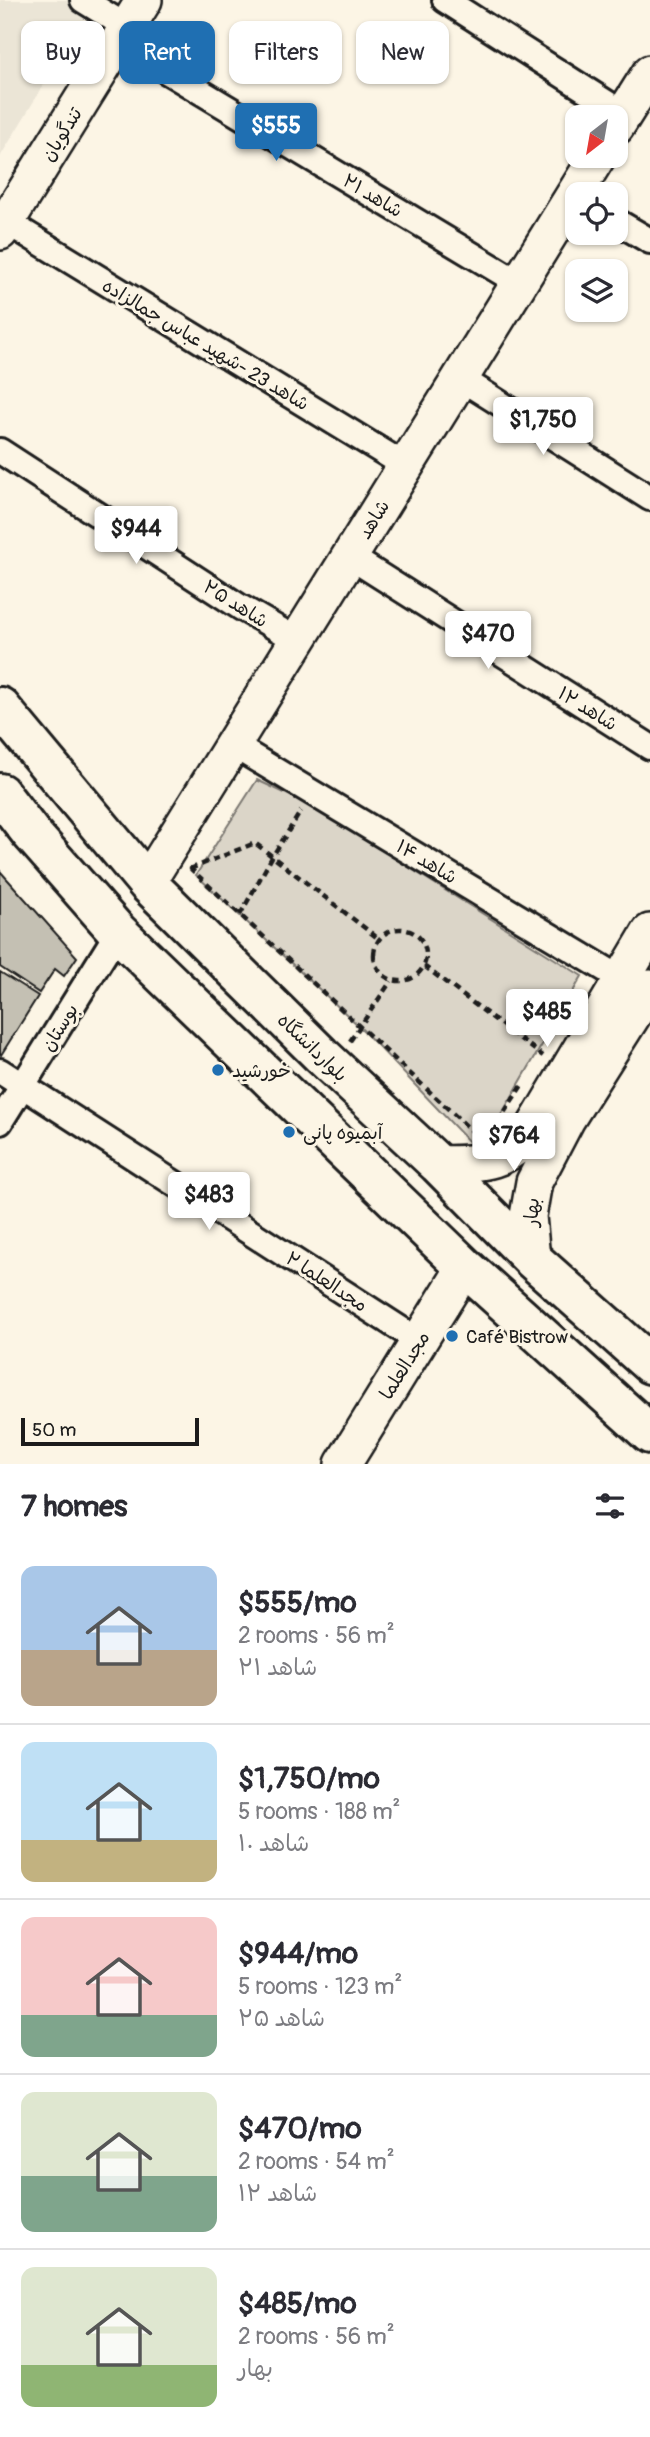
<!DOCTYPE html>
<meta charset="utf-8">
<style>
body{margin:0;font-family:Pangolin,"Playpen Sans Arabic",sans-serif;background:#f7f7f7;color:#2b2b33;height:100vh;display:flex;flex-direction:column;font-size:26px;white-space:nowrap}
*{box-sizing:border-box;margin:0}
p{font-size:23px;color:#7c7c81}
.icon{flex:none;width:38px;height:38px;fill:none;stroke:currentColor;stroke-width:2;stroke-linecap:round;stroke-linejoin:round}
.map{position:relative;height:1464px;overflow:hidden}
.sheet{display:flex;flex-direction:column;background:#fff;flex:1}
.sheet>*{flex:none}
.top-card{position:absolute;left:21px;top:21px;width:609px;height:63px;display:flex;gap:14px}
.needle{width:46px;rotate:211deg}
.fabs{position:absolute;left:565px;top:105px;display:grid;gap:14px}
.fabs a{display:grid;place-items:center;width:63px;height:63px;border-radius:14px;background:#fff;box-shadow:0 2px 5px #0004;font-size:35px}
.scale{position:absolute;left:21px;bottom:18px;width:178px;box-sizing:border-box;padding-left:7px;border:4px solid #1c1c1c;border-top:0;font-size:19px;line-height:24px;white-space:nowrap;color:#1c1c1c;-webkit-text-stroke:5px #fcf5e5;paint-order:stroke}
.price{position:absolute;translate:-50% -60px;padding:0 16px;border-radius:7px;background:#fff;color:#222;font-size:23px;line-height:46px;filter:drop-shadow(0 2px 4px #0008)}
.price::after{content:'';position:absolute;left:50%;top:42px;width:21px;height:16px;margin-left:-10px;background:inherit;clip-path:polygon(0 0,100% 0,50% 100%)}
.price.active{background:#1f6fb2;color:#fff}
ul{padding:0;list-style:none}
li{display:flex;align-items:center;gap:21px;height:175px;padding:0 21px}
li+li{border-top:2px solid #e1e1e2}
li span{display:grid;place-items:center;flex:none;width:196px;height:140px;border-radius:14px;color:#555}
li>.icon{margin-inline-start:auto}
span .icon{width:84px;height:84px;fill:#fffc;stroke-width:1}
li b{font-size:30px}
h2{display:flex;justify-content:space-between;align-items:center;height:84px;padding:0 21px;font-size:30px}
.pill{padding:0 24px;border-radius:14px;background:#fff;box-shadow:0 2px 5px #0004;font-size:24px;line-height:63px}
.pill.active{background:#1f6fb2;color:#fff}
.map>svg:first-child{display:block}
.built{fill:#ebe5d6}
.green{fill:#dbd5c8;stroke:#7c7872;stroke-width:2}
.building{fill:#c4c0b3;stroke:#1c1c1c;stroke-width:2}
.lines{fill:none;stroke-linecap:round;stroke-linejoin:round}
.street-casing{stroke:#1c1c1c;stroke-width:30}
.secondary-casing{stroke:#1c1c1c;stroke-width:40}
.primary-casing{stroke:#1c1c1c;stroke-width:44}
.path{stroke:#1c1c1c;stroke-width:4.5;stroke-dasharray:7 5;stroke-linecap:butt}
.street{stroke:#fcf5e5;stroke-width:24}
.secondary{stroke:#fcf5e5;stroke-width:35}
.primary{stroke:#fcf5e5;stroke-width:38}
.poi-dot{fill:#1f6fb2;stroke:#fcf5e5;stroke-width:2.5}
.labels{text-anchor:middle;stroke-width:6;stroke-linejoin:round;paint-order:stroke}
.street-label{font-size:19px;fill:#1c1c1c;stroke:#fcf5e5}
.poi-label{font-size:19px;fill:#1c1c1c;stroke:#fcf5e5;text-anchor:start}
</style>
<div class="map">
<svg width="650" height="1464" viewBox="0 0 650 1464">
<rect width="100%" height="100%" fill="#fcf5e5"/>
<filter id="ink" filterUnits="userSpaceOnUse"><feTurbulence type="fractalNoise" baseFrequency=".0143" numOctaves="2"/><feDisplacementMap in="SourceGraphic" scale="14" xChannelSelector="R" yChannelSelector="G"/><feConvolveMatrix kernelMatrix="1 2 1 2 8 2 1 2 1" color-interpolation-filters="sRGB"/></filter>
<g filter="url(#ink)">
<path class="built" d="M0 0H67L88 12 0 157Z"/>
<path class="green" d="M257 780 306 803 582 976 493 1129 472 1145 359 1026 196 875Z"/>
<path class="building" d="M0 871 77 957 64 976 55 969 39 993 0 967Z
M0 972 38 996 1 1055 0 1054Z"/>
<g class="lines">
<defs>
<path id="street" d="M83 0 127 27
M445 0 624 114
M118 42 519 283
M616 221 650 241
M7 222 406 466
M460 378 650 498
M0 451 240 607 297 640
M349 556 650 747
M233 745 620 978
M0 1071 419 1341
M0 1122 118 932"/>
<path id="secondary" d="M616 127 650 73
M0 232 144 0
M147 883 598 156
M438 1164C480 1163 503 1166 532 1131L650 932
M532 1259 528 1216 534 1182 567 1119 650 988
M343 1464 465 1267"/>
<path id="primary" d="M0 707 147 883 321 1055 438 1164 532 1259 650 1364
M0 793 30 832 118 932 465 1267 650 1434"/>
</defs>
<use href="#street" class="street-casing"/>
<use href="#secondary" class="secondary-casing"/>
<use href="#primary" class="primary-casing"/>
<path class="path" d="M192 867 191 869 475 1134
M190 869 255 843 379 939
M240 915 272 857 301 811
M374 955a26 26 0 1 1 52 0a26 26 0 1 1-52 0Z
M424 966 543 1056
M350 1041 391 981
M498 1122 524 1082"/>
<use href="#street" class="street"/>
<use href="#secondary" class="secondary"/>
<use href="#primary" class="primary"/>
</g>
</g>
<g class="poi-dot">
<circle cx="218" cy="1070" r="7"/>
<circle cx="289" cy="1132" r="7"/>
<circle cx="452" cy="1336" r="7"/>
</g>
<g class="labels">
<g class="street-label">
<text transform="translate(61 134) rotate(-58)" y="7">تندگویان</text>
<text transform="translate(373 195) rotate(31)" y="7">شاهد ۲۱</text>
<text transform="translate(206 344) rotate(31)" y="7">شاهد 23 -شهید عباس جمالزاده</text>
<text transform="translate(373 519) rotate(-58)" y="7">شاهد</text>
<text transform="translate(236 603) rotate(32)" y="7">شاهد ۲۵</text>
<text transform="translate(588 708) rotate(32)" y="7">شاهد ۱۲</text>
<text transform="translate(427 861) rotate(31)" y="7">شاهد ۱۴</text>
<text transform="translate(59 1027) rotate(-58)" y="7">بوستان</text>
<text transform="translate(313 1047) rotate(44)" y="7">بلواردانشگاه</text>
<text transform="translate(531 1212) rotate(-87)" y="7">بهار</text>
<text transform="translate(327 1281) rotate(33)" y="7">مجدالعلما ۲</text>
<text transform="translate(404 1365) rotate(-58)" y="7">مجدالعلما</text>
</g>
<g class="poi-label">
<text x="232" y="1077">خورشید</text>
<text x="303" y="1139">آبمیوه پانی</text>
<text x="466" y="1343">Café Bistrow</text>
</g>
</g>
</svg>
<div class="fabs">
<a><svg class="needle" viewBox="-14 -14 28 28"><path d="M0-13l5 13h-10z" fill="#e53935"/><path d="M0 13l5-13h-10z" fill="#7c7c81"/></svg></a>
<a><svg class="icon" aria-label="locate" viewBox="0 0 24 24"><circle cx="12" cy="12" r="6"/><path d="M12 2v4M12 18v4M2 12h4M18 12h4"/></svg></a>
<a><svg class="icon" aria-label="layers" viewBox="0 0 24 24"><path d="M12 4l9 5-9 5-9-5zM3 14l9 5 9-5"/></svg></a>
</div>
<div class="scale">50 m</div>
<b class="price active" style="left:276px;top:163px">$555</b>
<b class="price" style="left:543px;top:457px">$1,750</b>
<b class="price" style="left:136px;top:566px">$944</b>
<b class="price" style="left:488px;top:671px">$470</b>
<b class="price" style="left:547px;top:1049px">$485</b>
<b class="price" style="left:514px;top:1173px">$764</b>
<b class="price" style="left:209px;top:1232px">$483</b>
<div class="top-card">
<a class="pill">Buy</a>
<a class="pill active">Rent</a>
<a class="pill">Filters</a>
<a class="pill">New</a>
</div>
</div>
<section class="sheet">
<h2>7 homes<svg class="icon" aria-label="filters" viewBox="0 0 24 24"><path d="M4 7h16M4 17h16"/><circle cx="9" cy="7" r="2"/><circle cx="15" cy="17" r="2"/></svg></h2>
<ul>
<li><span style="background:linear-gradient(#a9c7e8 60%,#b9a48a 0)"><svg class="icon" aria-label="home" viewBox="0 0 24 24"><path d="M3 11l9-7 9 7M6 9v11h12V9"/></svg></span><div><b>$555/mo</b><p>2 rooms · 56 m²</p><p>شاهد ۲۱</p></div></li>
<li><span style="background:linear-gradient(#bfe0f5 70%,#c2b280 0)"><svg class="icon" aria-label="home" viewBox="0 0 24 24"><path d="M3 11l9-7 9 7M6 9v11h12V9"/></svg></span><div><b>$1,750/mo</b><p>5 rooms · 188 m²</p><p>شاهد ۱۰</p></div></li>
<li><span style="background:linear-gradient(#f6c9c9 70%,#7fa58c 0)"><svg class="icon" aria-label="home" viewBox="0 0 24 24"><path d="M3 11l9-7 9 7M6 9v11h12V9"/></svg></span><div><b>$944/mo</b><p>5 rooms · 123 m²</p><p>شاهد ۲۵</p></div></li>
<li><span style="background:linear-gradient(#dfe7d0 60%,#7fa58c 0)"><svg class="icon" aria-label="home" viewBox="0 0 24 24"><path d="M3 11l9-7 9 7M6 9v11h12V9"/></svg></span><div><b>$470/mo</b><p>2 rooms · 54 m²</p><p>شاهد ۱۲</p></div></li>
<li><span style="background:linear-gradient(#dfe7d0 70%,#8fb573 0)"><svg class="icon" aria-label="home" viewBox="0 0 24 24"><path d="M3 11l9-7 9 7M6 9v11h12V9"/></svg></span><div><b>$485/mo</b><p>2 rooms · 56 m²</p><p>بهار</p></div></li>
</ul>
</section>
